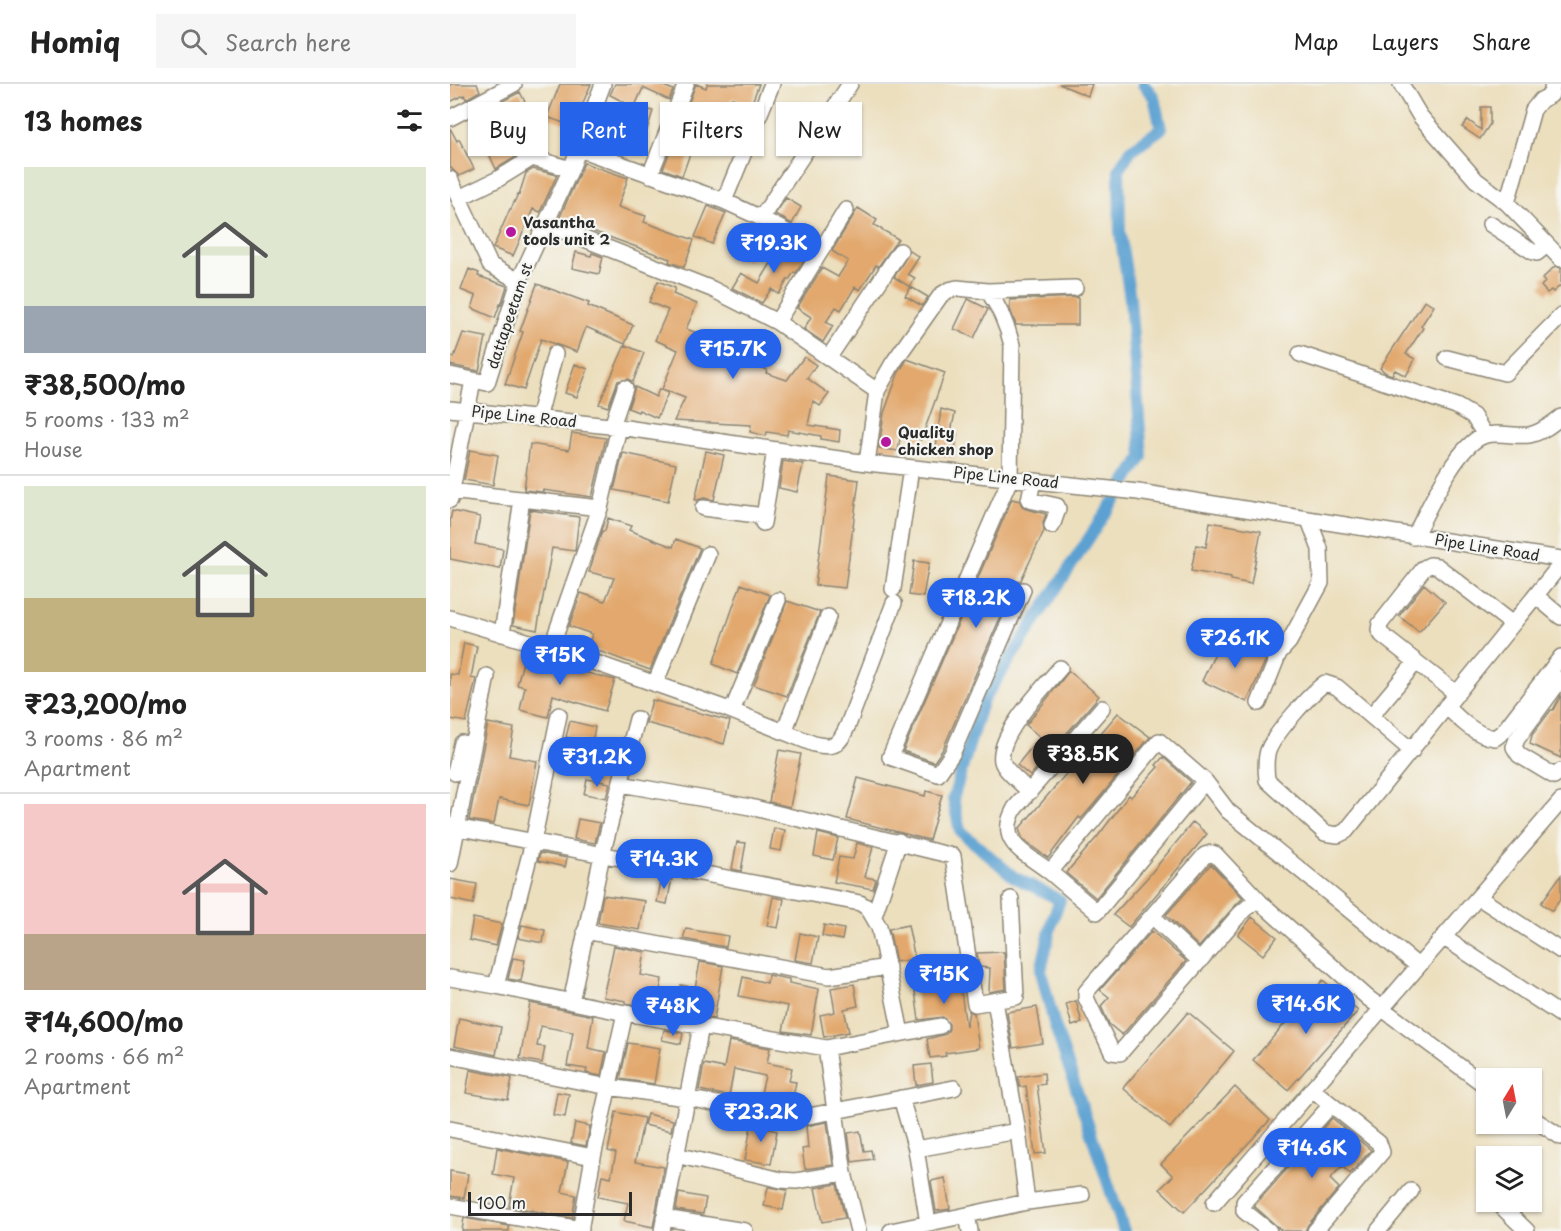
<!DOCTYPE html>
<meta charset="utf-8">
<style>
body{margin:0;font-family:"Playpen Sans",sans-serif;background:#f6f6f6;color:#222;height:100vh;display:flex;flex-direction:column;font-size:22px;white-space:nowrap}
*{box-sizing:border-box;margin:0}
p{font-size:20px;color:#767676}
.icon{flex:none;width:33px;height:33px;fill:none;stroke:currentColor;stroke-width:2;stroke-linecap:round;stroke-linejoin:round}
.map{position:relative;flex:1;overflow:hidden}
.drawer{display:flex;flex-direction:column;background:#fff;width:450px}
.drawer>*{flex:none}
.guide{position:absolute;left:18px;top:18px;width:570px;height:54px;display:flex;gap:12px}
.needle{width:39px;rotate:10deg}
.tools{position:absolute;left:1026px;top:984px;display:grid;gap:12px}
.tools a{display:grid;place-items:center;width:66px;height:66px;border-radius:0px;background:#fff;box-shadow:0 2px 4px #0004;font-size:30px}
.scale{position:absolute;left:18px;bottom:15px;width:164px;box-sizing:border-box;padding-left:6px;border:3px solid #2b2b2b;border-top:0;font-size:16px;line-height:21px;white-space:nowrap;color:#2b2b2b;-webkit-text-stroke:4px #f6f6f2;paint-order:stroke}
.price{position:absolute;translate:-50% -51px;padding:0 14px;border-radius:21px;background:#2563eb;color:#fff;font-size:20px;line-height:39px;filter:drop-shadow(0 2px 3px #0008)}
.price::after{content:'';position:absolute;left:50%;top:36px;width:18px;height:14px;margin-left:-9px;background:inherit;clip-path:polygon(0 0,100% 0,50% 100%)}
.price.selected{background:#222;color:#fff}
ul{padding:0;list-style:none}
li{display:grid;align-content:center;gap:12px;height:318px;padding:0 24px}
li+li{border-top:2px solid #e0e0e0}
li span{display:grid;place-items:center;height:186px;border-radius:0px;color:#555}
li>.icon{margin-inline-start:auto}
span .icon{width:108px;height:108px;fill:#fffc;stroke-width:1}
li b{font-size:26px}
h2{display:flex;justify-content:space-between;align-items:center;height:72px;padding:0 24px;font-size:26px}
.tag{padding:0 21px;border-radius:0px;background:#fff;box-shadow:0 2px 4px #0004;font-size:21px;line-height:54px}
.tag.selected{background:#2563eb;color:#fff}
header{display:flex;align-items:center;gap:36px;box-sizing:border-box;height:84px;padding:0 30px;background:#fff;border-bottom:2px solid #e0e0e0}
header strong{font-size:28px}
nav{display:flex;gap:33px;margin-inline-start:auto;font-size:21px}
.search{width:420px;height:54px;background:#f6f6f6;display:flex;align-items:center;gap:15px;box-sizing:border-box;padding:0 21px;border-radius:0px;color:#767676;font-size:22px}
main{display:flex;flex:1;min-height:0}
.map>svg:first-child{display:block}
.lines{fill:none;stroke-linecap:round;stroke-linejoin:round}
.canal{stroke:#5ca1d1;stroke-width:12}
.building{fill:#e2a86d}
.minor-casing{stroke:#8c8574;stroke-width:18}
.minor{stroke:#fff;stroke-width:15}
.poi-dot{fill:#b5179e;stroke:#f6f6f2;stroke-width:2}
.labels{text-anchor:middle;stroke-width:4.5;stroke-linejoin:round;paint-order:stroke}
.poi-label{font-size:15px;font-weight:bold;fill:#2b2b2b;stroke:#f6f6f2;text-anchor:start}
.street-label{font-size:15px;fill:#2b2b2b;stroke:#f6f6f2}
</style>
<header>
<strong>Homiq</strong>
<div class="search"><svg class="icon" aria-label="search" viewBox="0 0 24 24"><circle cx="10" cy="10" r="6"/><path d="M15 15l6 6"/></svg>Search here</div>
<nav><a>Map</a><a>Layers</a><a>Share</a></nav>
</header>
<main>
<section class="drawer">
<h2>13 homes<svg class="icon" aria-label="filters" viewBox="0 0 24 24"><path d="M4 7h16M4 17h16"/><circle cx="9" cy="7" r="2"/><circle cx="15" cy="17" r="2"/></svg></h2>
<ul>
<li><span style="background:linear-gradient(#dfe7d0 75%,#9aa5b1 0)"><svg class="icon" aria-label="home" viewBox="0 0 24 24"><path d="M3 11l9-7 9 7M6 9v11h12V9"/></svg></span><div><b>₹38,500/mo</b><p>5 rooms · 133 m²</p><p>House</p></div></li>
<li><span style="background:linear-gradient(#dfe7d0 60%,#c2b280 0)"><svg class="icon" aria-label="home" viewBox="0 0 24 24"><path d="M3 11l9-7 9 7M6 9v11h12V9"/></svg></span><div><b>₹23,200/mo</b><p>3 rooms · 86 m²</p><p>Apartment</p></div></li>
<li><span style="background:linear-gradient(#f6c9c9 70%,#b9a48a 0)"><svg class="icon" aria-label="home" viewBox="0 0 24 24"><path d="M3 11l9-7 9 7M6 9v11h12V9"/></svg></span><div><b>₹14,600/mo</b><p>2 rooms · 66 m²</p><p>Apartment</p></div></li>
</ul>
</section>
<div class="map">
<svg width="1111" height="1147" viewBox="0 0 1111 1147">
<rect width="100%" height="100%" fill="#f6f6f2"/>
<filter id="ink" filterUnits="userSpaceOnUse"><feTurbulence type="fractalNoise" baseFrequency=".0167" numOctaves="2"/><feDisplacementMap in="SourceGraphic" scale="12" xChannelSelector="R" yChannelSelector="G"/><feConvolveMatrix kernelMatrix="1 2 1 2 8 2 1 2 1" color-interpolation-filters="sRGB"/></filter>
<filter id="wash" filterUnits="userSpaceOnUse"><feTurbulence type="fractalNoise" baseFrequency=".008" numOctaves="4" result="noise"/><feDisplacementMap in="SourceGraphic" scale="24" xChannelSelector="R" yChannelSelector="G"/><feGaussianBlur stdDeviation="1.35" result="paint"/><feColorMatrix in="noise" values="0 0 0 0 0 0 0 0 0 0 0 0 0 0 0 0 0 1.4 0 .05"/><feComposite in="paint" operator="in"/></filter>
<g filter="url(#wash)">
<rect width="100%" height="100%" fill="#ecdfbe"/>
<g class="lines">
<path class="canal" d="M674 1147 604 939 591 887 602 837 610 816 564 793 510 747 503 715 532 618 692 373 680 215 670 149 669 85 681 66 711 45 704 13 693 0"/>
</g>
<g id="blocks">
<path class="building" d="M0 0H27L30 7 16 15 14 11 0 18Z
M110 0H141L132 21 130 20 122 42 97 33Z
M165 0H209L223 6 219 16 193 4 185 22 203 27 197 46 182 41 183 38 169 33 174 18 160 11Z
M246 0 256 4 257 0H309L301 21 282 14 274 33 250 23 243 46 257 51 251 70 241 67 232 92 213 85Z
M609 0H642L638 12Z
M70 8 84 36 71 42 81 64 46 85 35 61 52 52 39 24Z
M1031 23H1040V40L1030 55 1012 43 1018 36 1031 46Z
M153 27 168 33 159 61 143 55Z
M0 44 7 57 9 55 24 85 9 92 0 83Z
M134 79 178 94 168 123 196 132 194 138 244 156 234 183 219 178 220 175 109 135Z
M83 85 107 91 90 128 83 125 63 172 43 164 60 125H61L68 110 69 111 76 89Z
M336 114 351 123 342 140 325 130Z
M258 122 276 129 262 160 245 153Z
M408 124 427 136 424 141 448 155 428 183 426 181 410 206 405 203 391 226 386 223 376 238 383 242 373 258 354 245 361 233 347 224 372 184 388 193 398 177 382 167Z
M301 143 315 148 298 177 286 170Z
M338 158 360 167 346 189 344 188 339 196 338 195 329 210 321 205 312 219 282 204 291 189 309 199 329 166 331 167Z
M460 167 469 173 458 190 465 194 460 203 444 193Z
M126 168 141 172 142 169 153 173 149 190 122 184Z
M1105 182 1111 184V201L1103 208 1101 206 1097 209 1091 202 1095 198 1092 195Z
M19 185 29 189 28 192 57 202 51 221 50 220 45 234 22 224 26 212 11 206Z
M208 197 225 204 223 210 247 220 236 245 262 254 317 286 316 289 337 296 354 273 366 281 357 294 379 310 370 322 363 317 358 341 390 346 389 358 371 355V352L338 346 337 351 317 348 316 352 300 348 301 341 224 337 235 314 212 305 228 266 205 256 218 226 199 218Z
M87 200 139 219 138 222 183 241 175 260 136 243 127 268 91 255 74 306 55 300 73 248 70 247Z
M461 203 478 213 472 222 455 212Z
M628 213V241H566L560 225V216Z
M518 215 538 225 524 254 504 245Z
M975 216 984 222 971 242 973 244 956 270 965 275 956 292 945 286 942 291 936 289 930 284Z
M13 249 36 253 29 287 0 281V272L4 273Z
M175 261 194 269 183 298 178 295 168 297 158 323 149 320Z
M457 275 495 289 471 356 451 348 448 367 429 364 434 329 448 290Z
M125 280 138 285 127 313 115 309Z
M185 303 206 313 209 305 218 309 207 334 189 326 188 328 178 324Z
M491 325 505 329 501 348 507 349 504 374 485 371Z
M122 349 156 354 142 413 93 406 92 408 74 406 80 360 119 366Z
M20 366 48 371 43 401 14 396Z
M256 367 274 371 264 416 254 414 247 416H245Z
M173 369 226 380 218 417 164 406Z
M333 377 353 380 347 408 329 404Z
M379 392 409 396 395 504 365 501Z
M562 415 570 417 572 423 576 425 596 430 593 439 594 447 571 496 564 502 493 665 484 678 453 667Z
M80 426 129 433 125 467 102 464 87 546 63 541Z
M2 427 30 433 25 460 53 465 50 485 0 475V437Z
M158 434 181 442 179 446 223 463 226 455 250 464 200 586 138 563 142 550 119 542 131 509 155 517 164 494 139 488 152 447H155Z
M760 438 811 447 801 500 781 496V494L741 487 746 461 756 463Z
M464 477 479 479 473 513 459 511Z
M291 500 320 511 287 590 263 580Z
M974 500 995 518 969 548 949 532Z
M337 517 370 528 337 612 304 601Z
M773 553 817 573 797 618 752 597Z
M14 559 27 562 21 594 26 595 16 638 0 635V590L8 591Z
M75 570 126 583 125 586 165 596 155 627 103 611 98 633 70 626 75 603 67 601Z
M619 587 649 612 580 692 567 681 590 653 576 641Z
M1111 611V674L1080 660 1082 651 1101 626H1103Z
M202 616 280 637 274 660 196 639Z
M668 629 700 653 644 720 631 735 629 733 598 774 573 756 569 745Z
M120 637 145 643 142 659 116 653Z
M38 639 64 644 59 672 87 677 79 721 49 715 44 740 19 736Z
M329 666 351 670 340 723 319 718Z
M713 673 741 698 646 814 616 789 648 752 679 711 681 713 694 699 708 683 706 681Z
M408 694 475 712 476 707 492 711 479 756 397 735Z
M137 695 160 699 156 714 134 710Z
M128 735 150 739 145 759 124 755Z
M743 738 757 750 679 843 663 831 697 794Z
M324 744 335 746 331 767 320 765Z
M368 749 388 754 383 776 364 772Z
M287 758 296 759 291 787 282 785Z
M407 759 423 763 415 793 426 795 423 805 384 798 389 773 403 775Z
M90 769 117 774 115 783 88 777Z
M761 780 793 814 783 824 749 863 716 831Z
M1111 791V814L1102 827 1091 819Z
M212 792 222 794 217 820 207 818Z
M0 795 27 800 23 820 0 815Z
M153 811 195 817 190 846 148 839Z
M323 813 334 815 328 844 317 842Z
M802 833 827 853 813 871 788 851Z
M23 834 52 840 46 862 19 856Z
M72 841 95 846 93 859 68 854Z
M374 841 394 845 392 856 372 852Z
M458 841 465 875 446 878 439 845Z
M236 845 278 852 276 863 233 855Z
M702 847 736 877 672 951 659 940 651 922 659 913 650 906Z
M350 849 368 853 363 879 345 876Z
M164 862 195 868 191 891 212 895 207 925 175 919 176 917 153 913Z
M554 868 556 905 539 908 540 884 529 883 527 869Z
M506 872 516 943 519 927 524 929 529 964 495 969 496 972 480 974 477 955 496 950 499 945V940L493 933 469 936 461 878Z
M63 874 75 876 71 897 58 895Z
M250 878 273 882 264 935 226 928 231 901 245 904Z
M318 891 339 895V899L369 905 361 951 333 947 338 922 289 912 293 893 317 899Z
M873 896 908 927 838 1006 803 976Z
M404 900 408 922 394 925 399 948 374 953 370 931 385 928 381 904Z
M626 917 632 939 622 942 616 920Z
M80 919 143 932 138 964 156 968 151 992 136 989 137 985 117 982 123 948 91 942 87 962 95 963 92 979 70 975Z
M587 923 593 959 563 964 557 928Z
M738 928 784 967 720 1044 673 1004Z
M9 934 51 943 46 971 4 962Z
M214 946 233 949 231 960 212 956Z
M279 957 320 964 317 979 342 984 339 997 346 998 341 1024 309 1018 315 992 284 985 279 1012 249 1006 254 980 274 984Z
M178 959 210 964 204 1000 170 995Z
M481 980 483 998 466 1001 464 982Z
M20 986 62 994 58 1016 16 1009Z
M594 989 595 1000 587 1001 596 1069 585 1070 576 1002 570 1003 568 993Z
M785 1003 820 1036 734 1128 710 1105 723 1092 711 1080Z
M107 1008 119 1010 115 1033 103 1031Z
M166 1028 194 1034 185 1078 214 1083 203 1143 174 1137 178 1119 148 1113 152 1091 161 1093 166 1069 158 1067Z
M197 1030 223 1036 221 1047 194 1041Z
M882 1034 921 1066 900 1090 892 1082 880 1095 889 1104 858 1141 855 1147H832L804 1122Z
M302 1036 320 1040 319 1045 327 1047 321 1080 295 1076Z
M377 1038 383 1081 355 1085 352 1065 358 1064 356 1042Z
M125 1039 140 1042 136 1062 121 1059Z
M410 1047 414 1067 421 1066 423 1075 402 1078 398 1049Z
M47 1064 118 1078 112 1108 126 1111 122 1134 59 1122 64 1094 43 1090Z
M0 1087 18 1090 14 1114 0 1112Z
M495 1094 500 1125 486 1127 481 1097Z
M387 1100 395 1134 372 1138 365 1104Z
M318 1103 337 1106 333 1126 314 1122Z
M229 1109 256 1114 253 1130 226 1126Z
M14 1134 59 1142V1147H12Z"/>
</g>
</g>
<g filter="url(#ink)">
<use href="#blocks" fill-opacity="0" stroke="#8c8574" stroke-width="1.5"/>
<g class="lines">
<defs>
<path id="minor" d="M951 0 970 32 1026 96 1057 119 1111 175
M0 34 64 0
M129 65 274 117 311 134 400 0
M200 91 236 0
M0 95 40 181 69 197
M9 114 48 95 82 74 121 85
M274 117 322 0
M1057 119 1083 26 1091 16 1101 11 1103 0
M311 134 337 148
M96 140 262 205 327 238 427 307
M1040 140 1083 168 1087 169 1097 161
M538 207C550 224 557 241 562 261L560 395 440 673 488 690 502 670 573 506
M327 238 396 126
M850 270 1006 322 1023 332 1035 351
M379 273 450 167
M997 274 1055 289 1111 232
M0 291 37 299 69 197 121 85 153 0
M0 325 169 343 417 379 688 408 1111 475
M88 335 105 270
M162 342 175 304
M417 379 427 307 443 279 491 211 499 206 507 204 538 207 625 204
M583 397 579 416 607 422 608 425 602 442
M0 407 150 424
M0 416 23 296
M253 424 314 432
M313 439 325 366
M964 453C978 426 1006 362 1033 352 1047 347 1065 353 1079 351 1091 349 1102 340 1111 333
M443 505 461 384
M1086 512 1111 533
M0 534 126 572 277 625 364 660C385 665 389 661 398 641L444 519
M52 550 72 415
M101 564 150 424 169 343
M1111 595 1067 655 1064 663 1069 671 1104 692 1111 687
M205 600 258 470
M1007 610 932 551 929 546 930 540 974 484 980 481 987 482 1061 539
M809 619 829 569 839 558 871 499 870 465 859 436
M996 622C1009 635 1026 652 1045 654L1053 648 1111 573
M282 627 328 516
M921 632 966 578
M334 648 378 533
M962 667 887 603 875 599C860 610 824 650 818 667 815 676 816 687 817 696L875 749 888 751 896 747 1111 480
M5 689 12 659 23 661
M755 697 709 657 600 788 647 828 755 697 778 727 968 882
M171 700 300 723 503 772 525 920 566 913 561 815
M580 708C573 701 554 686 552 677 547 651 594 603 610 584
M0 742 410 819 418 824 429 843 451 949
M0 780 37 592
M600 788C576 769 545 759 565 724L652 624
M1028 813 1111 867
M810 818 765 770 762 769 755 771 636 908V914L662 968 670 969 790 830 804 818H810L918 914 1036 1002
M424 832 449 757
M702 832 750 877
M135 847 379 892 438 883
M993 853 1111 931
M0 894 46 902 175 929 376 964 490 942
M46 902 83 758 109 631
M121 918 152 771 187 635
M376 964 394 1089
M0 972 159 1003 236 1014 343 1034 359 1032 504 1004
M862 1005 929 1059 932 1068 865 1147
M451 1014 466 1065 568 1047
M1082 1034 1111 1053
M0 1045 143 1073
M466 1065 478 1139
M226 1071 331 1096 346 1097 394 1089 408 1147
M577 1118 632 1111
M764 1119 1111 717
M1048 1119 1077 1147
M0 1122 131 1145
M214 1134 295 1147
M130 1147 143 1073 175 929
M212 1147 251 942
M441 1147 517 1131
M520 1147 517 1131 577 1118 568 1047 545 917
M819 1147 794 1127V1118L881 1021
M928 1147 961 1107"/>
</defs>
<use href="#minor" class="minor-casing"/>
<use href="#minor" class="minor"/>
</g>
</g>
<g class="poi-dot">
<circle cx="61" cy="148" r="6"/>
<circle cx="436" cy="358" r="6"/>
</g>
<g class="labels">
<g class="poi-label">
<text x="73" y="144">Vasantha<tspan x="73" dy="17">tools unit 2</tspan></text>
<text x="448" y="354">Quality<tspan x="448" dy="17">chicken shop</tspan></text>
</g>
<g class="street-label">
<text transform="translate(60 232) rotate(-71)" y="5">dattapeetam st</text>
<text transform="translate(74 333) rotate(6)" y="5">Pipe Line Road</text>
<text transform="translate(556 394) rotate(6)" y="5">Pipe Line Road</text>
<text transform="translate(1037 464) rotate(9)" y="5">Pipe Line Road</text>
</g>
</g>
</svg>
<div class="tools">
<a><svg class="needle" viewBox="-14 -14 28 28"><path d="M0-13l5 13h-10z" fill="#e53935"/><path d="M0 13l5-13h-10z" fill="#767676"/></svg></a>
<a><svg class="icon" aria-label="layers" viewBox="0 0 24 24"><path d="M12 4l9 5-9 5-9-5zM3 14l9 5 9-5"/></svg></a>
</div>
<div class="scale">100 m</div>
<b class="price" style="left:324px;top:190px">₹19.3K</b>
<b class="price" style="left:283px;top:296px">₹15.7K</b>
<b class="price" style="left:526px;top:545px">₹18.2K</b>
<b class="price" style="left:785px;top:585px">₹26.1K</b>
<b class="price" style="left:110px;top:602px">₹15K</b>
<b class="price selected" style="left:633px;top:701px">₹38.5K</b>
<b class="price" style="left:147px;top:704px">₹31.2K</b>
<b class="price" style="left:214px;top:806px">₹14.3K</b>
<b class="price" style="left:494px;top:921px">₹15K</b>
<b class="price" style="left:856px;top:951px">₹14.6K</b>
<b class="price" style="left:223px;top:953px">₹48K</b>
<b class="price" style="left:311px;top:1059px">₹23.2K</b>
<b class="price" style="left:862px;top:1095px">₹14.6K</b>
<div class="guide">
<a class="tag">Buy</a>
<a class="tag selected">Rent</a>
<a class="tag">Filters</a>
<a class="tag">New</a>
</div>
</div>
</main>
